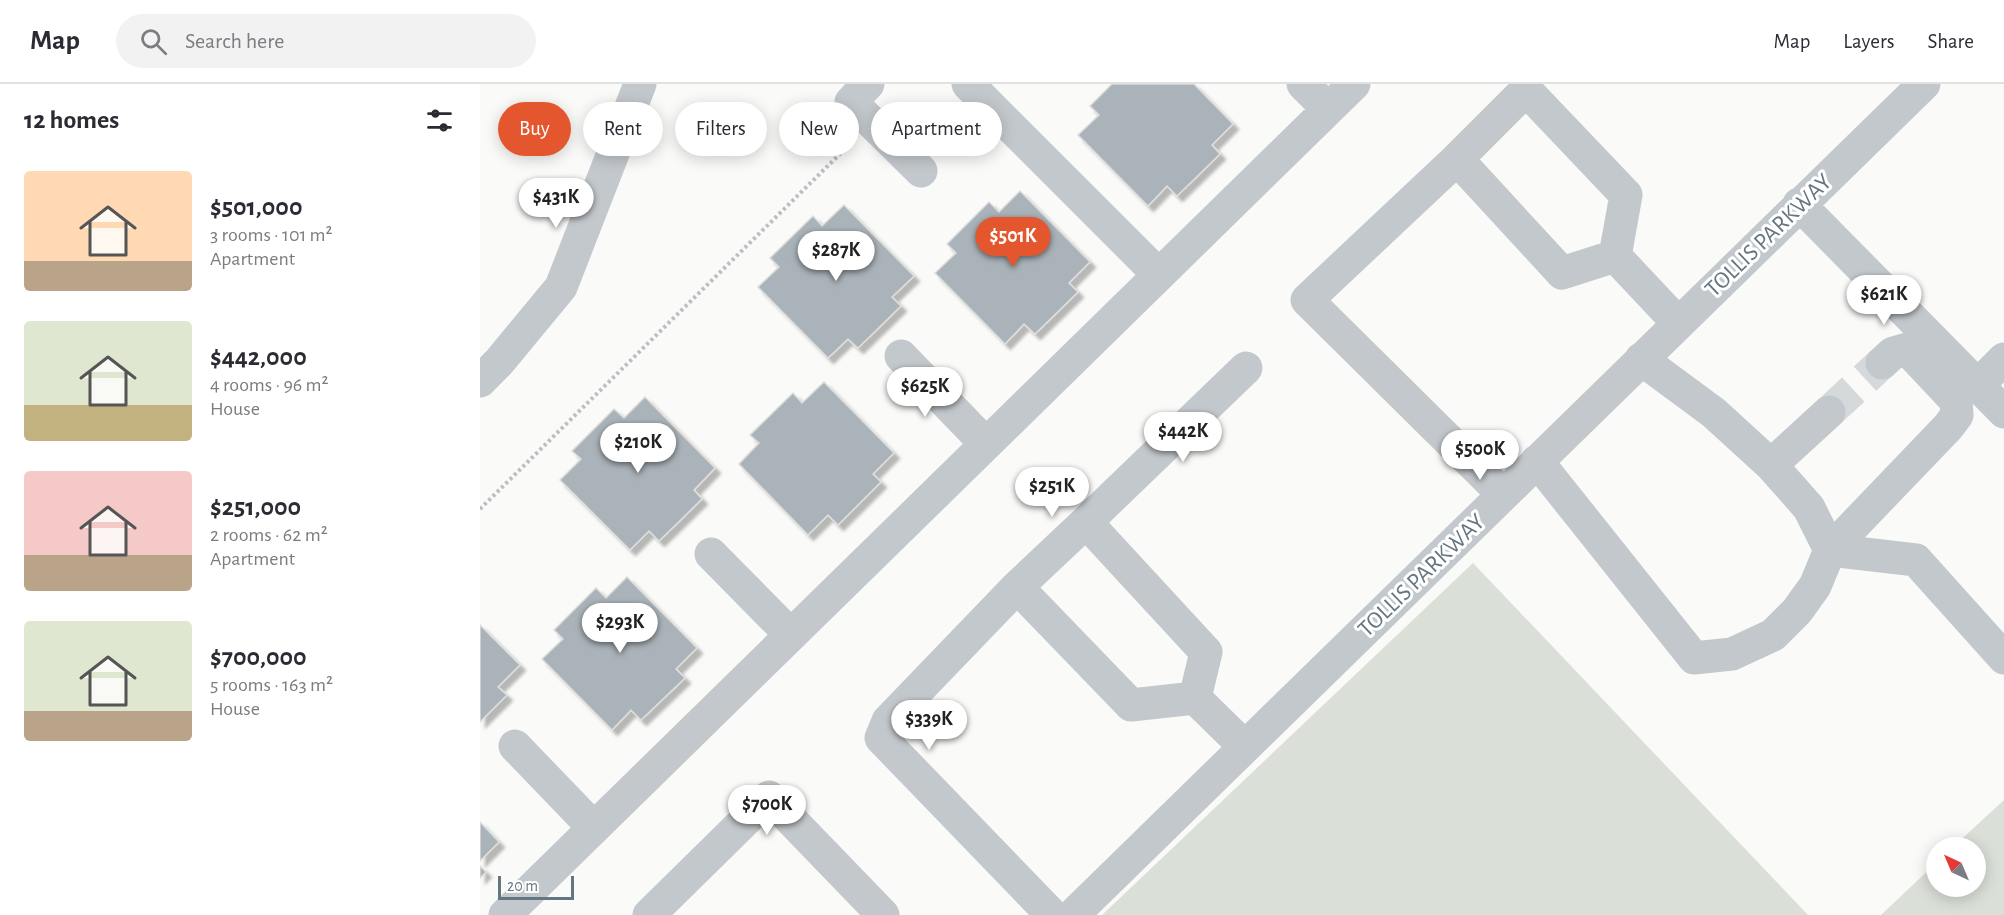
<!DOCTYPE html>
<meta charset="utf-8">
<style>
body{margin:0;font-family:"Alegreya Sans",sans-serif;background:#f2f2f3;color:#2b2b33;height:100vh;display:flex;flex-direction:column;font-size:22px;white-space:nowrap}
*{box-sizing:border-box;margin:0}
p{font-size:20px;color:#7c7c81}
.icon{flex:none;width:33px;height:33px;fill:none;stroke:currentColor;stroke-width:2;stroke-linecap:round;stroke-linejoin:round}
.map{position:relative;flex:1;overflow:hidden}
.side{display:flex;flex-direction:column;background:#fff;width:480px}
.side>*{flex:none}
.guide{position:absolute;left:18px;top:18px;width:570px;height:54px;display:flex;gap:12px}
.needle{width:39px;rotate:316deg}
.buttons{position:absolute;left:1446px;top:753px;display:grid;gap:12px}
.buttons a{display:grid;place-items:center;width:60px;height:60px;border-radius:50%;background:#fff;box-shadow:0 3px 15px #0003;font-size:30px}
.scale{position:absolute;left:18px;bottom:15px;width:76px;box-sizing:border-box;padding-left:6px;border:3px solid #657683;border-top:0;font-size:16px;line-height:21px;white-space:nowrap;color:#657683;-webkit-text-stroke:4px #fff;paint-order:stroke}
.price{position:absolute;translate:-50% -51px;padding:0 14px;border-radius:21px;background:#fff;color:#222;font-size:20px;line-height:39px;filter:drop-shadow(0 2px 3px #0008)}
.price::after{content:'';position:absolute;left:50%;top:36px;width:18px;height:14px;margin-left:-9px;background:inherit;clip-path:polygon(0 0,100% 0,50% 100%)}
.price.selected{background:#e4572e;color:#fff}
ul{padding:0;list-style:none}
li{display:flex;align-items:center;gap:18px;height:150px;padding:0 24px}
li span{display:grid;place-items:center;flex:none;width:168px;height:120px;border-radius:6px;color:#555}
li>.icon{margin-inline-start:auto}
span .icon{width:72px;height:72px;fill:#fffc;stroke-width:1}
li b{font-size:26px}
h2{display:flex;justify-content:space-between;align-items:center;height:72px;padding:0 24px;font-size:26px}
.chip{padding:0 21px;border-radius:27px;background:#fff;box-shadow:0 3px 15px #0003;font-size:21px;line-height:54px}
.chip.selected{background:#e4572e;color:#fff}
header{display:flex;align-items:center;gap:36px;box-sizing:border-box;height:84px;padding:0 30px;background:#fff;border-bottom:2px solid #e1e1e2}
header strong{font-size:28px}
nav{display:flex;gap:33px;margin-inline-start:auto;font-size:21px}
.search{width:420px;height:54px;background:#f2f2f3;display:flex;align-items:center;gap:15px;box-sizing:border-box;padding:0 21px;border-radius:33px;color:#7c7c81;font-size:22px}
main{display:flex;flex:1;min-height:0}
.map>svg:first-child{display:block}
.green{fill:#dadfd7}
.building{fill:#aab3b9;stroke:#dcdcda;stroke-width:1.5;filter:url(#shadow)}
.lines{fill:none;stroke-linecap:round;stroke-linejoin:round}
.minor-tunnel{stroke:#d5d9db;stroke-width:33;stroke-dasharray:33 16;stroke-linecap:butt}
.path{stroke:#bbbfc2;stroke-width:4;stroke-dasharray:3 3;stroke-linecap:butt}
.minor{stroke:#c3c8cc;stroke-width:33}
.labels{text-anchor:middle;stroke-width:6;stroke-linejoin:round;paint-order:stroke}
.street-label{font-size:24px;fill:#657683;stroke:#fff}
</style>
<header>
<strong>Map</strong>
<div class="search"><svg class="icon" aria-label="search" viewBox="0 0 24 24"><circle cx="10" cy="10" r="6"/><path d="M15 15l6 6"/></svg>Search here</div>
<nav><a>Map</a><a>Layers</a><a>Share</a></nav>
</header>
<main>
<section class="side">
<h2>12 homes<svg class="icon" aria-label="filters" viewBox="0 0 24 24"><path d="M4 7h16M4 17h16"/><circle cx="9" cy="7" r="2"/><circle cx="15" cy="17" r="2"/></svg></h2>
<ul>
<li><span style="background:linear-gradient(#ffd9b3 75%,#b9a48a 0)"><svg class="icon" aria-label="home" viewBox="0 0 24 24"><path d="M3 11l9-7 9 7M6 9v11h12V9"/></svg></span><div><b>$501,000</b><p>3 rooms · 101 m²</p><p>Apartment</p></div></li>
<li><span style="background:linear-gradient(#dfe7d0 70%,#c2b280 0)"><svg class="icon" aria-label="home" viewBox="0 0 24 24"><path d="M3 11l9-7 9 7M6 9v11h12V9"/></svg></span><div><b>$442,000</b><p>4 rooms · 96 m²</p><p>House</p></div></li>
<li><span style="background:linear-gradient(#f6c9c9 70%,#b9a48a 0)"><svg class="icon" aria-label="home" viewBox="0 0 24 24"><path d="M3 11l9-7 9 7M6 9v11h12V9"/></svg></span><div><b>$251,000</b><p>2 rooms · 62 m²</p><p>Apartment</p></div></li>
<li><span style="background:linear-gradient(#dfe7d0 75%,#b9a48a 0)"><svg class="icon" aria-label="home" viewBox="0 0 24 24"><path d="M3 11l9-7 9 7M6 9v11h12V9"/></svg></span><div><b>$700,000</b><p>5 rooms · 163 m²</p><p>House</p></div></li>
</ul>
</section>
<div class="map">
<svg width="1524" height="831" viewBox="0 0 1524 831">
<defs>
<filter id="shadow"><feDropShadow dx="5.5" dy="5.5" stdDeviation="1.5" flood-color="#0004"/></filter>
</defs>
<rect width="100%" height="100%" fill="#fafaf8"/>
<path class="green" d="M993 479 1328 831H622Z
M1524 716V831H1401L1456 779V802H1496V764L1473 763Z"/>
<path class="building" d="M632 0H714L753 40 732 61 740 70 697 112 687 102 668 122 598 51 619 31 610 22Z
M540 107 610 178 589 199 598 208 555 250 544 240 525 260 455 189 476 169 467 160 509 118 519 128Z
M364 121 434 192 412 213 421 222 378 264 368 255 348 274 278 203 299 183 290 174 333 132 342 142Z
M344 298 414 369 393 390 401 398 358 441 348 431 328 451 259 380 279 359 270 351 313 309 322 319Z
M165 313 235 384 214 406 222 415 179 457 169 447 150 466 80 396 101 375 92 367 134 325 144 334Z
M147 493 217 564 196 585 205 594 161 636 151 626 132 646 62 575 83 555 74 546 116 504 126 514Z
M0 541 40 581 18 603 27 611 0 638Z
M0 738 19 758 0 777Z
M0 782 6 788 0 794Z"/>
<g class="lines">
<path class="minor-tunnel" d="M1349 328 1402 279"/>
<path class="path" d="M0 425 371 59"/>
<path class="minor" d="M388 0 371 18 441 87
M488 0 679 191
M823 0 848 25
M977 75 827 216 1023 410
M1319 120 1524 328
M1135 172 1082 189 977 75 1046 6 1146 111 1135 172 1198 239
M421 272 506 360
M1161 275 1234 329 1291 381 1329 424 1350 466 1436 476 1524 574
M0 297 19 278 81 203 160 0
M1498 301 1524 275
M1057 377 1214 574 1252 570 1293 551 1317 527 1335 502 1350 466 1468 343 1477 331 1476 317 1427 265 1413 269 1402 279
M1291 381 1349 328
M606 438 766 284
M231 470 311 551
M537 503 408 637 401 654 572 831
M715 614 651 621 537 503 606 438 726 568 715 614 765 663
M35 662 114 744
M25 831 874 0
M169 831 289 713 403 831
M593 831 1444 0"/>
</g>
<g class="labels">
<g class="street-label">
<text transform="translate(1288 151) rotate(-44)" y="8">TOLLIS PARKWAY</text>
<text transform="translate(941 491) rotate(-44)" y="8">TOLLIS PARKWAY</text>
</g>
</g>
</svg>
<div class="buttons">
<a><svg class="needle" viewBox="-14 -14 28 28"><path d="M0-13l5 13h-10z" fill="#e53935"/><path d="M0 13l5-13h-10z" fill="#7c7c81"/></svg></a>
</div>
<div class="scale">20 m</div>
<b class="price" style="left:76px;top:145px">$431K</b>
<b class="price selected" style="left:533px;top:184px">$501K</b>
<b class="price" style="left:356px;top:198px">$287K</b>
<b class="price" style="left:1404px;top:242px">$621K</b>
<b class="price" style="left:445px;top:334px">$625K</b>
<b class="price" style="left:703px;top:379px">$442K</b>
<b class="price" style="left:158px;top:390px">$210K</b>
<b class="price" style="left:1000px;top:397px">$500K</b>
<b class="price" style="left:572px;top:434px">$251K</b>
<b class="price" style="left:140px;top:570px">$293K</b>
<b class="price" style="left:449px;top:667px">$339K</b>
<b class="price" style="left:287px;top:752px">$700K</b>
<div class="guide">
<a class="chip selected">Buy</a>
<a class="chip">Rent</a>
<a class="chip">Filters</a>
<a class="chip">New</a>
<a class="chip">Apartment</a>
</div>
</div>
</main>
